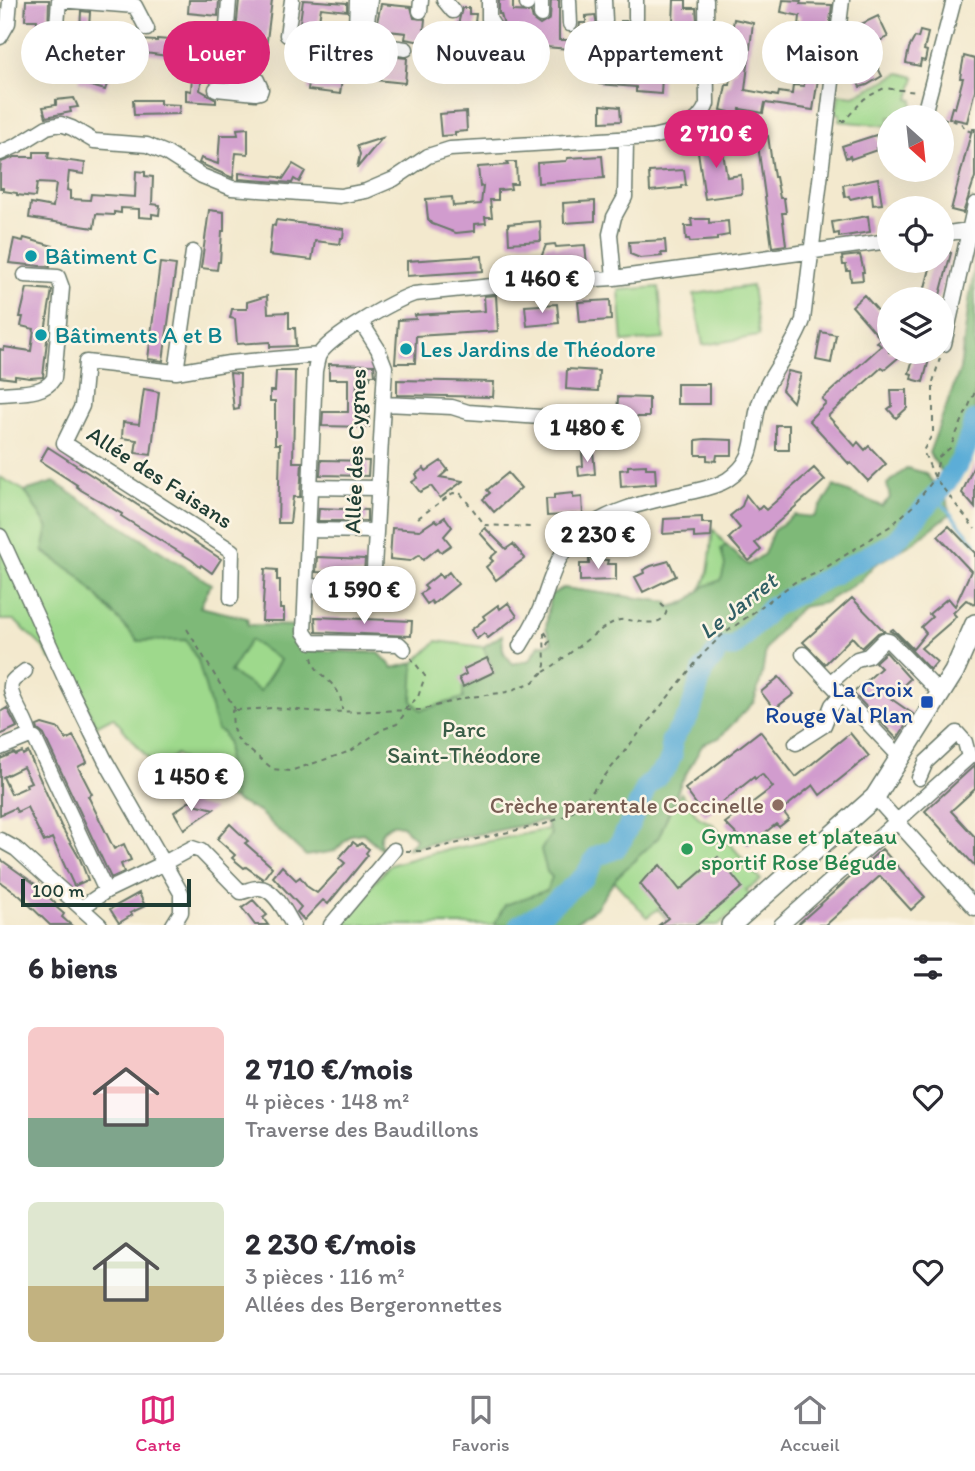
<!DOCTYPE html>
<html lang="fr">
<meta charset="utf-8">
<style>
body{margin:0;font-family:Itim,sans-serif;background:#f7f7f7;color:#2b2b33;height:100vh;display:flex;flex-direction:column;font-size:26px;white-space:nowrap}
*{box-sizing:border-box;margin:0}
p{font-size:23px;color:#7c7c81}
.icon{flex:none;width:38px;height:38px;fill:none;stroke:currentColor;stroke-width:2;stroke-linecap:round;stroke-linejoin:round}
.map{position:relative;height:925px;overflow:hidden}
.details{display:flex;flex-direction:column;background:#fff;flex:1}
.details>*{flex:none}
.top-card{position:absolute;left:21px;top:21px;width:934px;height:63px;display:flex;gap:14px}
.needle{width:46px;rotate:153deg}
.fabs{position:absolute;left:877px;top:105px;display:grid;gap:14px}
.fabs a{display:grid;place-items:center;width:77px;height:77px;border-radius:50%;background:#fff;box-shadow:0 7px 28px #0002;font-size:35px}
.scale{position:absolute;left:21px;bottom:18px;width:170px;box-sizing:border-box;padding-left:7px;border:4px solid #1f3d34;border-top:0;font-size:19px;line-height:24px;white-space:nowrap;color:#1f3d34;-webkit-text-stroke:5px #fcf5e5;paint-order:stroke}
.price{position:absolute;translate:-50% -60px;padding:0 16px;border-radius:24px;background:#fff;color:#222;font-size:23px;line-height:46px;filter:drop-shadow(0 2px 4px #0008)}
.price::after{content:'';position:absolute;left:50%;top:42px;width:21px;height:16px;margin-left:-10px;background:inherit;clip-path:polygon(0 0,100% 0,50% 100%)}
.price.active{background:#db2777;color:#fff}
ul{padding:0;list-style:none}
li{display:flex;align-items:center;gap:21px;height:175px;padding:0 28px}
li span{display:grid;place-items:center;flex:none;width:196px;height:140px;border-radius:10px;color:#555}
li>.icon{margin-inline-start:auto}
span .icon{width:84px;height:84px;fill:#fffc;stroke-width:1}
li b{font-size:30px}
h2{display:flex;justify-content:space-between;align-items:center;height:84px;padding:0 28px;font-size:30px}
.tag{padding:0 24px;border-radius:32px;background:#fff;box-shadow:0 7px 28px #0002;font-size:24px;line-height:63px}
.tag.active{background:#db2777;color:#fff}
.menu{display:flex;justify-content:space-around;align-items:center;height:98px;border-top:2px solid #e1e1e2;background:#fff;font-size:19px;color:#7c7c81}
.menu a{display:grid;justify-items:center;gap:4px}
.menu .active{color:#db2777}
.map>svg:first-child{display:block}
.green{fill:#9ed98c;stroke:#5e8b60;stroke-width:2}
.forest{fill:#7eb978;stroke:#4e7b56;stroke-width:2;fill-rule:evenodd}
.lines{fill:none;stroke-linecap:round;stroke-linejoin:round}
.stream{stroke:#5cadd7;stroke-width:3.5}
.river{stroke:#5cadd7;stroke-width:21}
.building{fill:#d19cce;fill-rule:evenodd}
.minor-casing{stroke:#69796a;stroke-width:17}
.major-casing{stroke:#69796a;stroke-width:22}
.path{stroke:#69796a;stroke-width:2;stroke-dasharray:5 5;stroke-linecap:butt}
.minor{stroke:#fff;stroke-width:14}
.major{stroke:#fff;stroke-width:19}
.culture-dot{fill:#0f9aa8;stroke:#fcf5e5;stroke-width:2.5}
.transit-dot{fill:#1a4fb4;stroke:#fcf5e5;stroke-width:2.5}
.education-dot{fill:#8d6e63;stroke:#fcf5e5;stroke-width:2.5}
.leisure-dot{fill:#2e9e5b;stroke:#fcf5e5;stroke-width:2.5}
.labels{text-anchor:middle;stroke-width:5;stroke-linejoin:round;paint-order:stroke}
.culture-label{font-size:23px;fill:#0d838f;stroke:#fcf5e5;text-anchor:start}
.street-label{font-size:23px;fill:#1f3d34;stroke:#fcf5e5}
.transit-label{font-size:23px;fill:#164399;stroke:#fcf5e5;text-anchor:end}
.park-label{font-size:23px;fill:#385c46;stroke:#fcf5e5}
.education-label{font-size:23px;fill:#785e54;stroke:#fcf5e5;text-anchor:end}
.leisure-label{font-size:23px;fill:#27864d;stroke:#fcf5e5;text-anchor:start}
.water-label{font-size:24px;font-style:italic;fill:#315f65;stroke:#fcf5e5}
</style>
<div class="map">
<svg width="975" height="925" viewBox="0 0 975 925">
<rect width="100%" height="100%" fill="#fcf5e5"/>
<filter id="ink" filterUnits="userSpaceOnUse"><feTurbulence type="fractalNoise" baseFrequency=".0143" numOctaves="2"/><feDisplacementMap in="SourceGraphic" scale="14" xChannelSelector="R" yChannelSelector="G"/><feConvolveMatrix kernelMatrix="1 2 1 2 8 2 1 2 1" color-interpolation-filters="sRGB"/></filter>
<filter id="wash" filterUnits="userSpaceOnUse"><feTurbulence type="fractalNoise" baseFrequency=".00686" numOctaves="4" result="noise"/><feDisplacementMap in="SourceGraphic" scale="28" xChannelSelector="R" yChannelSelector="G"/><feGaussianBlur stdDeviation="1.57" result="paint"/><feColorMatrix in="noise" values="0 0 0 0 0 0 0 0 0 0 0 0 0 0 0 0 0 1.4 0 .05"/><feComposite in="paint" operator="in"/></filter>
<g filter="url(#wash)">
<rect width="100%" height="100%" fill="#f3e9ce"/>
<path class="green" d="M900 73 915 77 909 99 913 100 911 117H889V126L839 121 840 114 836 113 839 94 854 96Z
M752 286 759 336 703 345 694 294Z
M659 287 664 339 623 342 619 290Z
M0 477 25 491 48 528 43 552 79 575 114 616 199 607 247 618 248 625 296 626 299 643 304 650 379 653 393 668 414 663 437 641 483 647 502 635C502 648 503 656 513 664L531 660 539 645 552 643 546 628 563 588 668 602 669 607C714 598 708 566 713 529L759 587 548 820 408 848 416 839 402 826 392 824C380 830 376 840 384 851L349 821 227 765 234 800 189 783 183 759 176 754 158 770 113 717 96 726 65 661 49 659 45 649 14 620H0Z
M681 793 698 817 714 825 761 880 746 890 752 897 718 925H672L658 909 647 917 614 881Z
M549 829 551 834 553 877 547 891 505 905 494 925H336L390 865 432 853Z"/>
<path class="forest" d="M975 258V449L959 480 941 471 929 453 960 369Z
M907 468 925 473 946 498 950 514 913 543 874 565 860 581 824 603 802 607 785 623 766 649 762 675 754 702 719 738 703 744 681 783 659 837 617 877 596 908 571 925H494L505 905 547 890 552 877 547 872 541 850 551 834 545 821 408 848 416 839 402 826 392 824C380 830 376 840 384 851L363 833 351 835 335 851 306 856 259 812 234 800 227 765 228 744 223 733 217 730 198 661 186 640 138 641 79 576 43 551 48 528 25 491 54 482 211 584 200 607 247 618 248 625 296 626 299 643 304 650 379 653 393 668 414 663 412 701 421 710 463 698V687L494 673 483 647 502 635 503 652 513 664 530 660 539 645 552 643 546 628 550 595 563 588 668 602 669 607 685 604 705 586 721 580 725 565 721 549 726 545 748 565 764 554 773 531 794 515 814 517 834 486 882 506 890 498 887 484ZM250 640 280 660 260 691 230 672Z"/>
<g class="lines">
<path class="stream" d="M935 495 975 543"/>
<path class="river" d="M519 925 543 912 585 876 597 856 615 849 623 838 647 786 667 767 672 755 671 741 690 714 703 670 722 647H734L772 607 894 542 940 491 952 474 962 458 975 421"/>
</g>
<g id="blocks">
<path class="building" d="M26 0H49L48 33H37V20H25Z
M189 0H219L218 16 188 13Z
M239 0H272L266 48 235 43Z
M303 0 347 3V11L321 8 317 32 348 36 340 94 308 90 313 53 296 51Z
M499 0H513V11L531 12 533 20 540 25 550 19 551 0H559V40H578L580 23H586V16L595 15 597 26 605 31 613 26H621V21H627L635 28 641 26 645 21H656V24H673L674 0H686V8H696L697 21 673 46H657V39L635 40V69L647 70V75L662 76 661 94 636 92V87L599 84V78L591 77 594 51 521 45V57L513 58 511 35 506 34 501 14H499Z
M783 0 801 1 800 4 832 5 823 80 818 79 813 110 765 103 763 113 740 109 739 120 729 119V112L721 110 726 85H730L732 71 735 72 739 46 730 44 734 19 753 23 745 90 778 96 779 92 792 94 793 85 804 86 806 61 788 57 795 35 798 36 800 16 781 12Z
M381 4 411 7 414 18 425 19 424 29 428 30 427 43 405 39 406 33 379 30V22H377Z
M462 8H469V14H476L474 31 457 29Z
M81 11 90 12 89 28 107 30 106 47 79 45V40L68 39V30L80 31Z
M878 16 888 37 864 48 855 27Z
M920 31 928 33 924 50 927 51 925 61 921 60 920 66 906 63 909 48 915 37 918 38Z
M157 39 169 40 168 56 137 52 138 40 157 41Z
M197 43 216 44 215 64 195 62Z
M475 44 479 54V66L442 68 440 50 462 49V45Z
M377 55 407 58 405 83 376 80Z
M964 56 975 59V90L967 122 949 118 952 107 955 108 963 78H960Z
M873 58 882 76 867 85 860 87 851 69Z
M82 69 110 76 105 90 78 82Z
M192 75H202L200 90 216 99V103L186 101V90L191 91Z
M74 98 78 107 70 108 71 112 46 117 43 107 56 105V100Z
M133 100H160V104L180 105 179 114 134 115Z
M601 105 620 107 621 121 601 122Z
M466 112 467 131 455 132V135L441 136 439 114Z
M248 128V154L236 153 233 178 199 163 201 158 218 164 220 135H238L237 129Z
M972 129H975V177L963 213 951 210Z
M717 135V141L721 140 727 177 741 175 742 194 705 199 696 138Z
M876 135 880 147 876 148 877 150 851 159 850 156 846 158 842 146Z
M768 136 774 177H776L780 198H784L786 213H782L786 245 772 247 757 138Z
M382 138 357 168 360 154 357 146Z
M34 152H49L48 158 85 163 84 174 69 172 67 190 70 191V199L90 200 91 194 135 197 136 171 145 172V176L153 177 152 204 160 205 159 215 152 214V218L139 217V209L121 208V213L114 212V215L96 214 94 228 29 218 31 203 53 207 56 184 37 183 35 197 17 195V193L3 191V188H0V173L1 162 15 157H34Z
M602 156 604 178 538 183 537 163 566 161 568 158Z
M507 162H516L517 184H510L511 189 498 190V200H490L492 217H485L486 223 475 224V231L456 233 432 224 428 219 426 199 452 197 453 206 481 204 483 186 480 187 478 167 508 165Z
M293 164 305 171 299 182 294 179 292 183 239 179V173L278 177 283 179Z
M684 170 686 185 681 186V188L650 191 649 172Z
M878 178 882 204 873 205 872 194 850 199 849 196 845 197 843 185Z
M595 201V221L564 223 563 203Z
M209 210 224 212V231H222L220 262H218L217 270 201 268Z
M868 216 870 232 839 237V233L834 234 832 222Z
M691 219H709V223L728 221 729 235 717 237V240L690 242 689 239H686L685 226H692Z
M276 220 344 229 343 238H341L340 244 315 241 312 260 269 255 272 225 275 226Z
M540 221 541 241 509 243 508 224Z
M24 238 53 246 50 267 9 263 14 239 23 241Z
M665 240 666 253H661L662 256 640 258 630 254 629 242Z
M555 244 556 247 585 245 587 264 537 268 546 245Z
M942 250 951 253 939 299H922L932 261H942Z
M860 255 864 272H862L863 280 851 281 850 271H847L846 265H843L842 257Z
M482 256 483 271 407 276V261Z
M160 263 176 265 163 361 148 359Z
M27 288 52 290 45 331H48L43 377 30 378 15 376V379L0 377V349L4 350V347L31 351 34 329 21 326 23 317H20Z
M496 295 498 331 416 336 415 363H395L398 320 416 319 415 315 485 311 484 296Z
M864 295 889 323V352H905L885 369 882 367 828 416 855 446 858 442 865 450 869 446 886 464 868 481 851 463 849 464 809 420 826 403 822 399 881 346 877 342 881 339 852 306Z
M267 296 268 313 289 312V328H295L296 346 270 347V342L237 344 235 319 230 318 232 309H247V302Z
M610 300 611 320 580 322 578 302Z
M557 304 559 323 527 326 525 306Z
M821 332 836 335 831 363 816 360Z
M915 352H931L923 382 911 379 912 374 909 373Z
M329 364 374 365 375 375H370V379H357L356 413H369V427L322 426 323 412H348V379H329Z
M567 369 599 371 598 391 566 389Z
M276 371H295L293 462H302L300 497H293L290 523H278L280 444H275V401H270V391H275Z
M788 371 801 374 793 402 782 390Z
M230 373 240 374 239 409 234 410Z
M397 380 494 382 493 397 397 395Z
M677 384H709V404H677Z
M144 389 159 392 151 455 135 453 137 440 122 438 123 422 139 424Z
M891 390H907V408L896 418 888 409 892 406Z
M618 397 649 398V417H617Z
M776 425H789V450H776Z
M705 439 732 440V455H717L716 461 707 460V455H696V440Z
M48 447 221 559 212 573 201 565 200 567 192 560 129 521 121 516 122 514 81 490 76 486 77 485 40 461Z
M593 451 595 474 579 476 578 467 583 466 582 452Z
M321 460 369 461 368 476 320 475Z
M441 461 448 470 440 477 463 481 440 498 431 486 420 492 412 482 418 478 416 474 424 468 426 471Z
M975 463V508L962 493Z
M646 465V468H655L656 484 621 487 620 470 628 469V466Z
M814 468 825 480 755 543 761 550 749 561 729 538 740 528 730 516 742 506 746 495 758 510 762 506 766 510Z
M508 473 521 488 494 512 483 499 490 493 487 490Z
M573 493V498L582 497 583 514 547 516 546 499H554V495Z
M319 508 367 510V521H318Z
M445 517 452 527 444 536 451 545 441 552 438 548 423 560 419 555 410 561 390 559 392 528 420 530 435 520 438 522Z
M702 517V523H712L711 537 694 538V532L663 534 664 519Z
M949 526 975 553V604L966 600 953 613 956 616 952 621 921 648 937 662 930 670 896 634 890 631 893 629 913 649 926 633 921 627 932 617 929 614 948 598 955 606 971 571 938 536Z
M485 528 506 549 513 544 525 558 496 580 486 567 493 561 490 558 497 552 480 533Z
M317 557 365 559 364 574 316 572Z
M589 559 608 560 607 564H616V580L580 581V564H589Z
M669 561 676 576 643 592 635 577 644 573 643 570 651 566Z
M265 569 277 570V580H280V609H284V621H262Z
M449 572 458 584 433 604 431 601 427 604 420 594 427 589 424 586 439 574 442 578Z
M852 598 884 631 878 633 862 648 852 637 825 664 803 642Z
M508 603 517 616 488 638 484 633 477 639 471 630 485 619 483 616 498 605 500 609Z
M315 617 412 621 411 636 316 632Z
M886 652 910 679 890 698 913 714 897 739 853 693 881 668 875 662Z
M487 658 494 672 463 687 459 678 466 674 464 669Z
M779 677 794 694 774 709 761 692Z
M7 708 17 727 0 735V712Z
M42 724 60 729 66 740 73 736 81 750 87 762 78 767 92 794 88 796 114 849 124 844 131 860 121 864 124 872 111 878 44 735 38 730 37 726Z
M760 731 796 777 850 733 869 756 820 795 813 785 782 810 789 819 779 827 776 824 748 846 725 823 773 787 762 774 755 779 754 777 705 816 685 789Z
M22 752 23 755 28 752 61 826 80 859 88 880 74 886 52 838 44 842 27 807 17 812 15 808 0 815V759L14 753 15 755ZM23 767 31 782 26 784 27 787 11 794 3 777Z
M975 765V789L951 811 975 837V866L925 811Z
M193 799 194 804 214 809 184 829 174 812Z
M230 824 248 841 245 843 272 867 263 879 246 867 244 868 232 858 235 855 217 839Z
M353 842 358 846 361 843 369 849 366 853 368 855 328 904 323 900 304 920 297 912 301 907 273 877 282 866 296 880 300 877 308 887 317 893 345 863 339 858Z
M882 849 925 897 911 910 880 876 826 925H797Z
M718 857 742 887 697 925H659L668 918 640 884 646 877 660 865 680 890Z
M0 859 35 884 56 904 55 906 64 914 62 917 71 925H50L20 896 0 882Z
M139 893 145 906 130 913 132 915 119 923 110 909Z
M253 900 267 915 263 918 268 925H255L242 908Z"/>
</g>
</g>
<g filter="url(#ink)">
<use href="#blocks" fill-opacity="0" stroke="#69796a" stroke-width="2"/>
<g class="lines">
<defs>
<path id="minor" d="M59 0 57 25 60 49 119 69
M59 0 135 6 147 29
M357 0 356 27 363 43 360 72
M444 0 453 11
M569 0 570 24
M604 0 605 21
M636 0V18
M527 4V0
M420 11 421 0
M541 15V0
M366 28 370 0
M287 35 292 0
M0 37 8 23 10 0
M363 43 406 49
M484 46 497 37 496 30 489 19V0
M234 53 254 55 253 79
M216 89 256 93 260 92 261 89 257 80 229 76 224 66 229 0
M924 114 954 0
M0 153 18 145 47 127 61 124 72 128 94 141 147 145 166 153 202 176 232 188 340 196 366 191 394 179 428 156 450 149 651 137C674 132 698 128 707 104L706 0
M942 234 968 230
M614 278 610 234 614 217 625 197 626 140
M361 322 378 349 385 367 373 587
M944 344 975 204
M176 372 193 252
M0 394C19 392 44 395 54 378L62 288 58 277 25 275
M384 404 452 407 468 412 555 418
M310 487 377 488
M310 530 375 531
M0 536 68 685 105 760 181 893V912L173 925
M307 586 393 589
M231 598 232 551 64 443 82 406 86 362 176 372 229 363 319 355
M520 646C527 634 535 622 540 609 551 581 555 555 579 534 608 510 646 502 682 494 697 490 714 488 727 480 760 458 750 434 759 404 769 373 793 350 803 320L842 0
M404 649 399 644 311 642 304 632 315 371C316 367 317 359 319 355 330 337 393 301 414 294L511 284 614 278 889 241
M803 654 901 758
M25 671C22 674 14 678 12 682 5 693 29 722 30 736L35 739 106 891
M830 683 857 659 868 656 884 640 889 641 941 694
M796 743 824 725 832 705 841 695
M0 748 30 736
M875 797 975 908
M0 840 16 849 100 925
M164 863 192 848 201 851 241 892C247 891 252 888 258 888 274 887 286 913 293 925
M81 908 106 891 156 867
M331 925 394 850
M781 925 969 757 965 742 957 733 926 762 919 778"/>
<path id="major" d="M731 925 875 797 954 672 975 624"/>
</defs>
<use href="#minor" class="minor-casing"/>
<use href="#major" class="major-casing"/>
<path class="path" d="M942 118 961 123 966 130 975 133
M841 121H844L864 99 884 88 917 92
M940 358 933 382V433L923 451 935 478 975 529
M935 477 939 457 950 448 975 392
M418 518 453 493 461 494 485 525 530 527
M187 629 235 709
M545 632 550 641 546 649
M312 657C316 681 342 679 342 710
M544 672C560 663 605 622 620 620 635 618 662 632 667 610L661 604
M235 710 232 711 233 729 237 738 243 745 273 769 290 771 351 751 381 730 397 724 403 716 404 710 418 697 425 676 411 658
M236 710 273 708 323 712 421 710 464 698 507 692 533 682 543 672 545 665 544 633
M406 851H422L545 824 568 815 587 798 701 656 721 636 795 582 819 572 892 525 914 505 935 478"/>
<use href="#minor" class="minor"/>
<use href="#major" class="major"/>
</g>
</g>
<g class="culture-dot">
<circle cx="31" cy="256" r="7"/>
<circle cx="41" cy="335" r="7"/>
<circle cx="406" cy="349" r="7"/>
</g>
<rect class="transit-dot" x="920" y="695" width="14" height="14" rx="3.5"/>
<circle class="education-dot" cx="778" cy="805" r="7"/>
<circle class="leisure-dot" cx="687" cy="849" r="7"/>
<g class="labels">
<g class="culture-label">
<text x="45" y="264">Bâtiment C</text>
<text x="55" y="343">Bâtiments A et B</text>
<text x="420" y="357">Les Jardins de Théodore</text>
</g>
<g class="street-label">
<text transform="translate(355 451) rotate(-88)" y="8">Allée des Cygnes</text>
<text transform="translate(160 477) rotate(33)" y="8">Allée des Faisans</text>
</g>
<g class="transit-label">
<text x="913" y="697">La Croix<tspan x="913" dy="26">Rouge Val Plan</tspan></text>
</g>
<g class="park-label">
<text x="464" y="737">Parc<tspan x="464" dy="26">Saint-Théodore</tspan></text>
</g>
<g class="education-label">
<text x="764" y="813">Crèche parentale Coccinelle</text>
</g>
<g class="leisure-label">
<text x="701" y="844">Gymnase et plateau<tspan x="701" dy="26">sportif Rose Bégude</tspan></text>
</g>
<g class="water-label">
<text transform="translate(738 606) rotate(-38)" y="8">Le Jarret</text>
</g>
</g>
</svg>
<div class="fabs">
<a><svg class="needle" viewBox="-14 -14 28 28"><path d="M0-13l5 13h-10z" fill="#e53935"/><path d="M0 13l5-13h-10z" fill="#7c7c81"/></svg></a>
<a><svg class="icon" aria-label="locate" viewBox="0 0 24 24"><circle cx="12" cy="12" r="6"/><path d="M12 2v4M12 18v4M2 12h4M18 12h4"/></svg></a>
<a><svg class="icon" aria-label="layers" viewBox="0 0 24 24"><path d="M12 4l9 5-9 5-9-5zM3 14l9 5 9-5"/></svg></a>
</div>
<div class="scale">100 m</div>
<b class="price active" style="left:716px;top:170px">2 710 €</b>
<b class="price" style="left:542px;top:315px">1 460 €</b>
<b class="price" style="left:587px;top:464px">1 480 €</b>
<b class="price" style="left:598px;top:571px">2 230 €</b>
<b class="price" style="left:364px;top:626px">1 590 €</b>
<b class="price" style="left:191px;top:813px">1 450 €</b>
<div class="top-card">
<a class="tag">Acheter</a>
<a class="tag active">Louer</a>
<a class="tag">Filtres</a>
<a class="tag">Nouveau</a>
<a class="tag">Appartement</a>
<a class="tag">Maison</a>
</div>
</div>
<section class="details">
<h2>6 biens<svg class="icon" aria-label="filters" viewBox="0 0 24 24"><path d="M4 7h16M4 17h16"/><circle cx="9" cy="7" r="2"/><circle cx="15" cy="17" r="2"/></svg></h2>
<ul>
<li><span style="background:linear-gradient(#f6c9c9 65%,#7fa58c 0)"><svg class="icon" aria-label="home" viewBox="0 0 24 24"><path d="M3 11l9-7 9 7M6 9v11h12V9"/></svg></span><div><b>2 710 €/mois</b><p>4 pièces · 148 m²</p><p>Traverse des Baudillons</p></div><svg class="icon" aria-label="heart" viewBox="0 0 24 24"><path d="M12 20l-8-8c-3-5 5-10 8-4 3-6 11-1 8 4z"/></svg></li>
<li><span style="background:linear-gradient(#dfe7d0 60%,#c2b280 0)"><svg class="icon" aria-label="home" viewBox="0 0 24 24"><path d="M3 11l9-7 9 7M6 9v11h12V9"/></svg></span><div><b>2 230 €/mois</b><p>3 pièces · 116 m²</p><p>Allées des Bergeronnettes</p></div><svg class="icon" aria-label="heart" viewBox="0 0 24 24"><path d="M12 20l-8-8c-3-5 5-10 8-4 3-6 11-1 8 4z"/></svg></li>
</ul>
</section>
<nav class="menu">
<a class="active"><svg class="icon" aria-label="map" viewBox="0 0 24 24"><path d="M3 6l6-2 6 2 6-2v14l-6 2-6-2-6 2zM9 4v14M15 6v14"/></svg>Carte</a>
<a><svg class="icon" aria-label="saved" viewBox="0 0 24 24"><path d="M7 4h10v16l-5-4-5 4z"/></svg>Favoris</a>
<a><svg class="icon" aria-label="home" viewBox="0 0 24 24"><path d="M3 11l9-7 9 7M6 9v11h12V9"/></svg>Accueil</a>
</nav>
